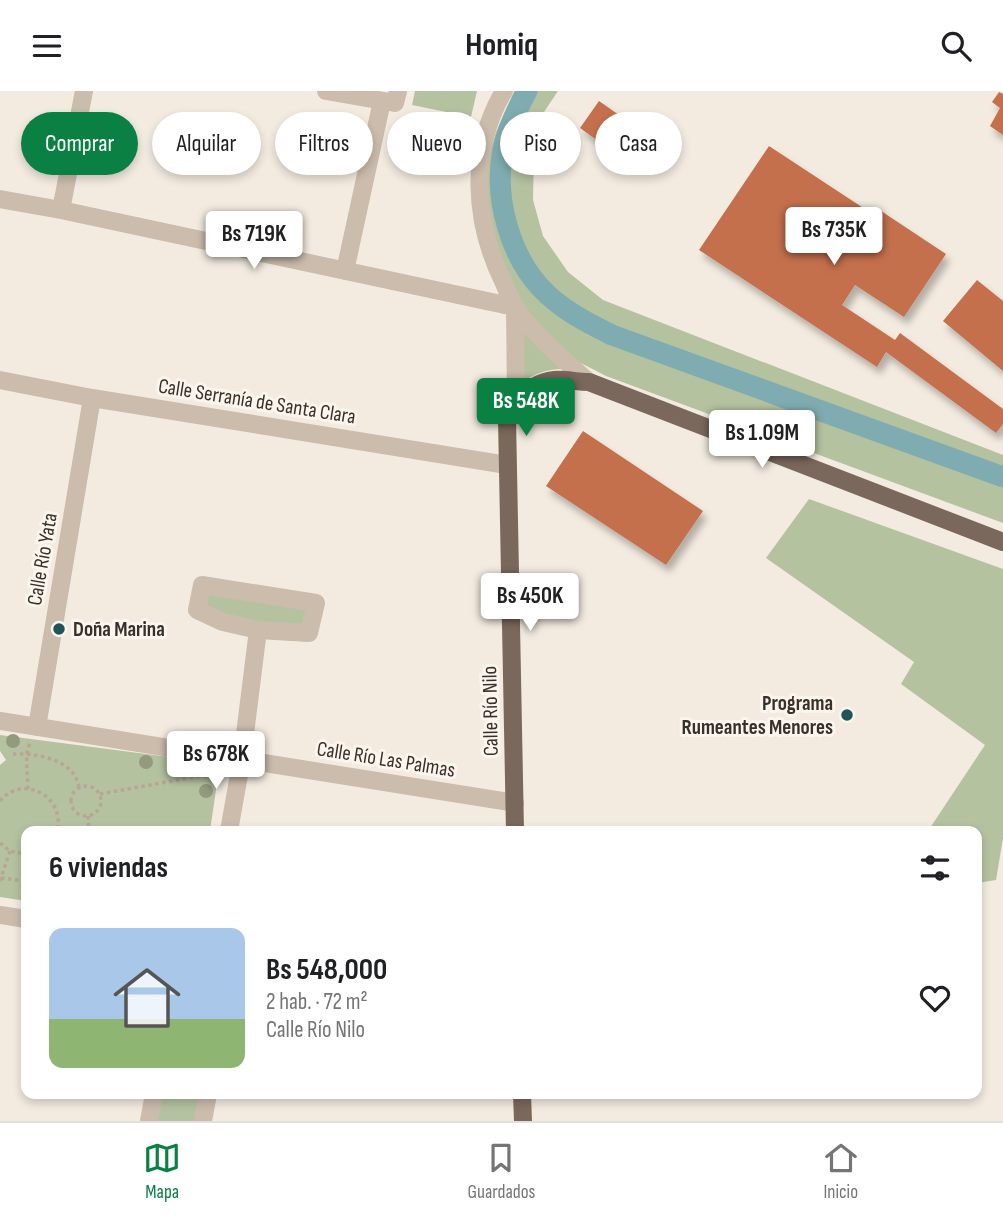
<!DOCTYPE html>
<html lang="es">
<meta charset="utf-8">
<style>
body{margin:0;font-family:"Sofia Sans Condensed",sans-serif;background:#f6f6f6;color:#202124;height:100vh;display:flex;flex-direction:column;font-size:26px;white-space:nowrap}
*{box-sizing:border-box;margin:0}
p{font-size:23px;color:#757577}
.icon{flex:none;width:38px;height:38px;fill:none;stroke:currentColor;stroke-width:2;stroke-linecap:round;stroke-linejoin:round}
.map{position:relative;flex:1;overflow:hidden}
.details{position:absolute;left:21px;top:735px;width:961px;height:273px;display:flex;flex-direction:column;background:#fff;border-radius:14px;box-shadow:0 4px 10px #0003}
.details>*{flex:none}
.guide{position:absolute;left:21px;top:21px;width:962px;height:63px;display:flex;gap:14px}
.price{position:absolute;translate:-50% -60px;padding:0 16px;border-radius:7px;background:#fff;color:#222;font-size:23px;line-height:46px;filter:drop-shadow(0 2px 4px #0008)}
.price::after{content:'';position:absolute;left:50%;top:42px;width:21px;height:16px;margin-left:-10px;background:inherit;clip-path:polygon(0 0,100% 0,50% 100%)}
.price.current{background:#0b8043;color:#fff}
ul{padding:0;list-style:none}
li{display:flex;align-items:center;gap:21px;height:175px;padding:0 28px}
li span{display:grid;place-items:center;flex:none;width:196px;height:140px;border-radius:14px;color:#555}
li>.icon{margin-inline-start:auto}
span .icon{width:84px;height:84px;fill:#fffc;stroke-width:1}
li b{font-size:30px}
h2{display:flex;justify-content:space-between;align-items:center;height:84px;padding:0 28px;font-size:30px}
.chip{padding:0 24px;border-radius:32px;background:#fff;box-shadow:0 4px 10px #0003;font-size:24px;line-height:63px}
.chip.current{background:#0b8043;color:#fff}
header{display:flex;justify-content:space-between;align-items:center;height:91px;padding:0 28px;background:#fff;font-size:32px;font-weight:700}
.menu{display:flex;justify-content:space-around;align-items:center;height:98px;border-top:2px solid #e0e0e0;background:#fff;font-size:19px;color:#757577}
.menu a{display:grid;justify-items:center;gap:4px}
.menu .current{color:#0b8043}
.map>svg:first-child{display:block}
.green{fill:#b5c2a0}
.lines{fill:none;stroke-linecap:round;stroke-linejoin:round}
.canal{stroke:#7facb0;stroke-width:21}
.building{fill:#c46f4d;filter:url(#shadow)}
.path{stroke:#b7a696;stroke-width:3.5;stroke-dasharray:3.5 3.5;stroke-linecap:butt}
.minor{stroke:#cbbcac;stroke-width:18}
.major{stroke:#7b685c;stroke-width:18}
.tree{fill:#949a7e}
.poi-dot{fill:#20545b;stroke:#faf5ed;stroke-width:2.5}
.labels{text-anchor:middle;stroke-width:6;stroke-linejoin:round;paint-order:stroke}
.street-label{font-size:21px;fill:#39302b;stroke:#faf5ed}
.poi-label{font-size:21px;font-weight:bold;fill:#39302b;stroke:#faf5ed;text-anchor:start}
</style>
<header><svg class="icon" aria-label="menu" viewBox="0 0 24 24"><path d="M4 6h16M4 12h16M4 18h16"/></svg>Homiq<svg class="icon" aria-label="search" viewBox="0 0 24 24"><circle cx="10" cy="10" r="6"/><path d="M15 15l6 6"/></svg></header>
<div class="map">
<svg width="1003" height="1030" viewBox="0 0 1003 1030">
<defs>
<filter id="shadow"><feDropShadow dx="4" dy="7" stdDeviation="3.5" flood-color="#0004"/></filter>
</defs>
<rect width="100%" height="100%" fill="#f3ebe0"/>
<path class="green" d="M415 0H477L471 26 412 14Z
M514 0H558L540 27 534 61 533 109 543 145 568 181 603 209 1003 364V432L606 285 575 269 552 248 515 206 489 131 487 71 496 41Z
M524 238 562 278C548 278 532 283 521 293Z
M809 408 1003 478V747L996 789 977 792 976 740H928L985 654 901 593 914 571 766 467Z
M208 502 308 518 304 535 257 532 226 525 205 515Z
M0 644 200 670C209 673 213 676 218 685L210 740H26V810L0 806V674L6 669 0 660Z
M161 1003H202L197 1030H156Z"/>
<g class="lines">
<path class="canal" d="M527 0C516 21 505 42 502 65 495 109 510 163 540 196 560 218 586 231 612 244L1003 386"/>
</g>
<path class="building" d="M999 1 1003 3V44L990 35 1000 17 992 11Z
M599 10 649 45 629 72 580 37Z
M769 55 874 124 878 118 946 163 904 226 855 194 842 214 895 249 900 242 1003 318V333L996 342 886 261 877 276 699 159Z
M977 189 1003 210V280L943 230Z
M583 340 703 420 666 474 546 395Z"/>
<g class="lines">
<path class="path" d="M13 663C35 662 76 668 79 697
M71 710a15 15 0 1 1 30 0a15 15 0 1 1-30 0Z
M28 698C28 682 24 666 30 652
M100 703 200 685H215
M0 710C23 682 66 706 57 740
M88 725 89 740
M0 752 10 760 26 763
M1 787 26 790
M0 790 10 760"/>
<path class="minor" d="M326 0 395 12 398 0
M504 0C469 59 474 131 503 190 507 200 511 210 517 219 537 247 564 269 589 291
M0 108 61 119 515 216
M61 119 84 0
M345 180 382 10
M515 216 516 312
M0 289 92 307 507 374
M202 494 316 512 309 542 258 539 223 531 197 519Z
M0 630 515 712
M37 636 92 307
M229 740 242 667 258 539
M0 824 26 828
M149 1030 154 1003
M203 1030 208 1003"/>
<path class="major" d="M515 740 507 327C517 309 531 291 554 289 565 288 577 291 589 291L1003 451
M522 1003 523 1030"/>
</g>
<g class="tree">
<circle cx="13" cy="650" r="7"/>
<circle cx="146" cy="671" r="7"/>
<circle cx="180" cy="673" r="7"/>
<circle cx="206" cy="700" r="7"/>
</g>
<g class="poi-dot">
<circle cx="59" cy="538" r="7"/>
<circle cx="847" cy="624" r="7"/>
</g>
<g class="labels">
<g class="street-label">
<text transform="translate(257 310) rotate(9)" y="7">Calle Serranía de Santa Clara</text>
<text transform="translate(42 468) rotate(-80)" y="7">Calle Río Yata</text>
<text transform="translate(490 620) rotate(-91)" y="7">Calle Río Nilo</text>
<text transform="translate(386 668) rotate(9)" y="7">Calle Río Las Palmas</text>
</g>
<g class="poi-label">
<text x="73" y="545">Doña Marina</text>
<text x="833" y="619" text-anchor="end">Programa<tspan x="833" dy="24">Rumeantes Menores</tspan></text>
</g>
</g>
</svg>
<b class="price" style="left:834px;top:176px">Bs 735K</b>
<b class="price" style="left:254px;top:180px">Bs 719K</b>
<b class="price current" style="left:526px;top:347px">Bs 548K</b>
<b class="price" style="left:762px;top:379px">Bs 1.09M</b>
<b class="price" style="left:530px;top:542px">Bs 450K</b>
<b class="price" style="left:216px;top:700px">Bs 678K</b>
<div class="guide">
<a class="chip current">Comprar</a>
<a class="chip">Alquilar</a>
<a class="chip">Filtros</a>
<a class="chip">Nuevo</a>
<a class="chip">Piso</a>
<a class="chip">Casa</a>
</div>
<section class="details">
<h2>6 viviendas<svg class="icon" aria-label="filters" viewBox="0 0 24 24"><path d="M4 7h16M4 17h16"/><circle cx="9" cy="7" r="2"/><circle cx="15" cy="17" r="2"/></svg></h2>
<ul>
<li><span style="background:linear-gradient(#a9c7e8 65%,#8fb573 0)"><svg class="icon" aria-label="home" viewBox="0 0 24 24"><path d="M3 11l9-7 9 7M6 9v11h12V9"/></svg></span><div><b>Bs 548,000</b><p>2 hab. · 72 m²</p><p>Calle Río Nilo</p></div><svg class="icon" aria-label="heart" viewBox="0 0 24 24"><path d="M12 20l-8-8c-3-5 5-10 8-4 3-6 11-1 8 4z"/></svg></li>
</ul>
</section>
</div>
<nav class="menu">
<a class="current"><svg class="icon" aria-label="map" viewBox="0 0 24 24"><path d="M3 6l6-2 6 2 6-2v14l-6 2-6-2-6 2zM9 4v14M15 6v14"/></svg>Mapa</a>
<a><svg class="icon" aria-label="saved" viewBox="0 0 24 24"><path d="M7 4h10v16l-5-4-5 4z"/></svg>Guardados</a>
<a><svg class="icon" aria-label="home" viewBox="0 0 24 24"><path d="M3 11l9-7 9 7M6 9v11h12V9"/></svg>Inicio</a>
</nav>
